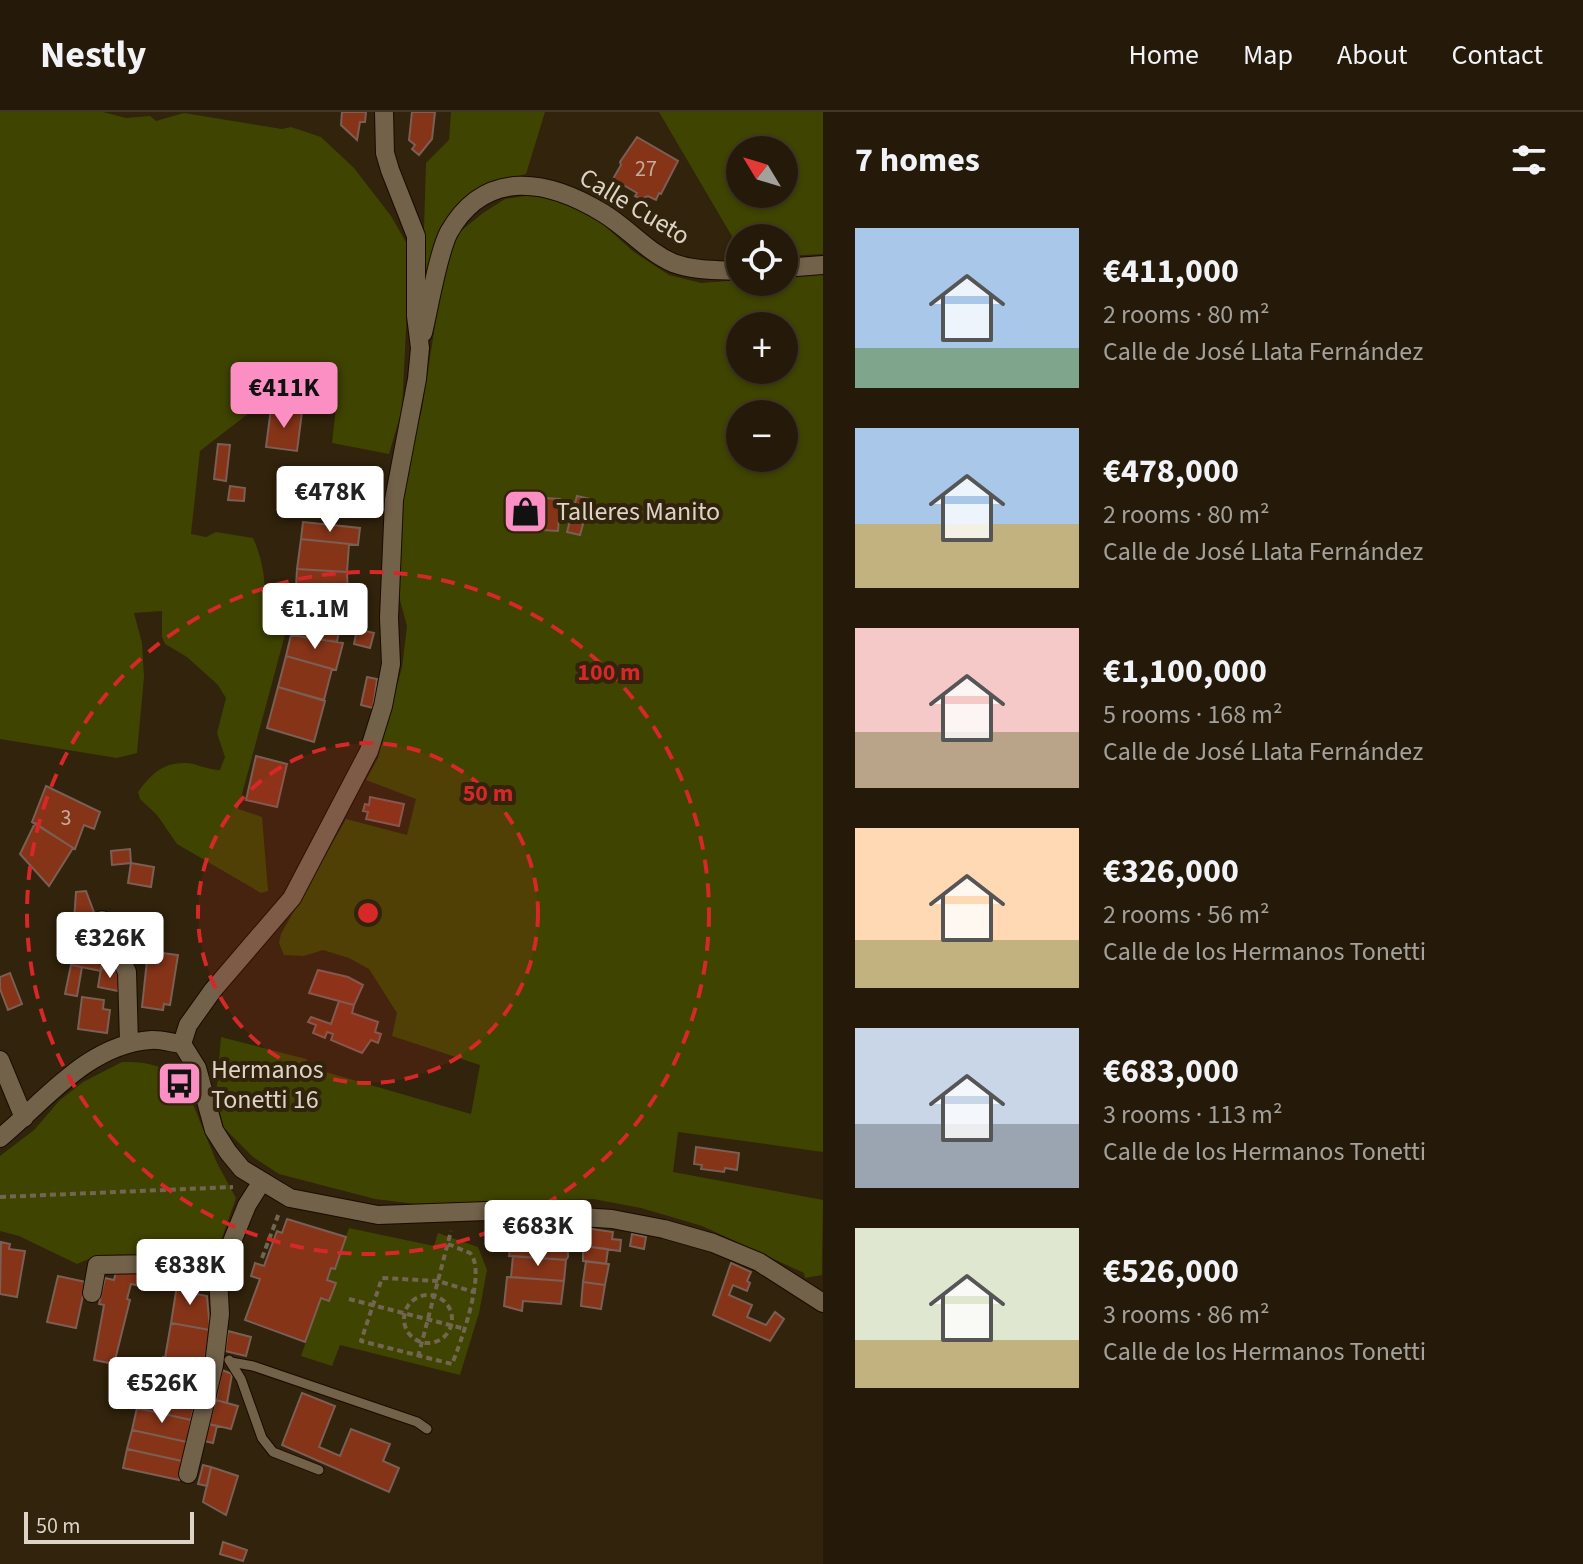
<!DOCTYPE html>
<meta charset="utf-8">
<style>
body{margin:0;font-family:"Source Sans 3",sans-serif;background:#312717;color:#f1f3f6;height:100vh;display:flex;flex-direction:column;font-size:30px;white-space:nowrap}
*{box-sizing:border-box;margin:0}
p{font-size:26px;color:#a3a19c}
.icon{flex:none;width:44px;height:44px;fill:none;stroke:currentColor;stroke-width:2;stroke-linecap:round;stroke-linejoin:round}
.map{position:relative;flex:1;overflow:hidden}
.drawer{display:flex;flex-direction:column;background:#251a09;width:760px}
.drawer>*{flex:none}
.needle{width:52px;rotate:308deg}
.fabs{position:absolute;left:726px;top:24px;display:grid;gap:16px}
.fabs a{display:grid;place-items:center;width:72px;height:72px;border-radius:50%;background:#251a09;box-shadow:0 2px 6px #0004,0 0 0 2px #42382a;font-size:40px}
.scale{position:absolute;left:24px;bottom:20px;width:170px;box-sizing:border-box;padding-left:8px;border:4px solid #ddd3c6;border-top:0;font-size:22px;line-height:28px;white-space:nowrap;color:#ddd3c6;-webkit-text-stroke:6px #31230c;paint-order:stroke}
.price{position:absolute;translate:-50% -68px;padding:0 18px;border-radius:8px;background:#fff;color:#222;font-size:26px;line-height:52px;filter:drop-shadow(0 2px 4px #0008)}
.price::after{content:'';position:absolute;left:50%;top:48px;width:24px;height:18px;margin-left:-12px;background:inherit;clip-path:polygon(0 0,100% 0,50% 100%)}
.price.selected{background:#fb8fc4;color:#111}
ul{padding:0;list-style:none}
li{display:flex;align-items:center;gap:24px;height:200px;padding:0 32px}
li span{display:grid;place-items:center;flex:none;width:224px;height:160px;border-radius:0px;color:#555}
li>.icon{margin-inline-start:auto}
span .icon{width:96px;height:96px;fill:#fffc;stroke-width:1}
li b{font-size:34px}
h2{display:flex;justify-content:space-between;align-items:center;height:96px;padding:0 32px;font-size:34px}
header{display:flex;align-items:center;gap:48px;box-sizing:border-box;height:112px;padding:0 40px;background:#251a09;border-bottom:2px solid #42382a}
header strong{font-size:38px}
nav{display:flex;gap:44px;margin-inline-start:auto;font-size:28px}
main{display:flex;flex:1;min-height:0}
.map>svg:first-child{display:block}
.green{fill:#3f4401;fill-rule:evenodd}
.building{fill:#853418;stroke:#7b5e54;stroke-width:2}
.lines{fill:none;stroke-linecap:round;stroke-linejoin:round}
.lane-casing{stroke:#190c00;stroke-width:11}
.street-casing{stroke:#190c00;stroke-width:20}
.path{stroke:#726552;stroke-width:4;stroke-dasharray:6 4;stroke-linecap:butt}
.lane{stroke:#72624a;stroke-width:9}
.street{stroke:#72624a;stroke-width:18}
.ring{fill:none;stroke:#d62828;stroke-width:4;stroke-dasharray:14 10}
.labels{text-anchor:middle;stroke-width:8;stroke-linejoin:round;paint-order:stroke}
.number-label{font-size:22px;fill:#c7ab9a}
.street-label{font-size:26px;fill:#ddd3c6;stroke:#31230c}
.poi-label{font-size:26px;fill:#ddd3c6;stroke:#31230c;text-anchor:start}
.centre{fill:#d62828;stroke:#31230c;stroke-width:4}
.ring-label{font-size:24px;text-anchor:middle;font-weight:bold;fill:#d62828;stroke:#31230c;stroke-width:8;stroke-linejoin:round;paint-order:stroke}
</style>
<header>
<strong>Nestly</strong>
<nav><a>Home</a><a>Map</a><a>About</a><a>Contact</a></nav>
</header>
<main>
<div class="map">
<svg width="823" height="1452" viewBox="0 0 823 1452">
<rect width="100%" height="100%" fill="#31230c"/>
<path class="green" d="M0 0H103L126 6 150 4 156 9 184 1 282 17 291 15 321 25 354 56 391 104 410 137 402 298 389 342 332 331 337 286 257 272 253 298 200 339 191 422 206 425 216 420 253 426C262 446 266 466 264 487L287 491 286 519 238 697 262 705 268 779 261 781 177 732 157 703 140 687 138 680C151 662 163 650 187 651 198 652 208 658 220 658L225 645 217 621 226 586 218 573 187 545 165 532 162 525V499L134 501 142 531 144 565 137 641 117 646 0 627Z
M451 0H545L526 62C508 67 488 70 473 80 447 97 434 150 422 179L426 51 449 28Z
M659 0H823V142L784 144V126H740V138ZM740 38H784V82H740Z
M540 82 579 91 634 140 669 163 701 171 740 168V170H784V164L823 160V1040L678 1020 673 1060 823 1088 822 1163 805 1166 804 1161 702 1114 641 1096 593 1087 416 1092 375 1087 279 1062 253 1045 224 1016 216 984 221 925 306 947 315 957 471 1002 480 953 392 924 397 901 369 857 349 846 323 838 304 844 284 843 279 831 281 822 346 707 407 723 416 687 366 668 378 646 402 555 407 514 398 481 400 407 408 352 422 297 444 155 457 122 483 101 505 87ZM740 214H784V258H740ZM740 302H784V346H740Z
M122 950C141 950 155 951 172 961L169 965 179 976 185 973 217 1051 236 1086 212 1155C173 1148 113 1133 77 1152L19 1124 0 1119V1044L34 1018 60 988 83 970Z
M349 1116 434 1134 438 1121 478 1135 487 1158 479 1201 460 1263 340 1233 332 1254 301 1244 321 1186 329 1189 336 1171 327 1168 331 1156 335 1157Z"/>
<path class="building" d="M342 0H366L365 10H360L357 28 341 13Z
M412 0H435L432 27 419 43 412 37 415 33 409 28Z
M637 25 678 49 661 82 659 81 656 88 648 84 641 87 635 84 637 81 613 67 621 53 620 50Z
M271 296 302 300 297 339 266 335Z
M218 332 230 333 226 369 214 367Z
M230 374 245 376 244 389 228 388Z
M509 384 560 387 558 419 507 416Z
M577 384 590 387 580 423 567 420Z
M303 410 360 416 358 433 301 427Z
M301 427 349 432 347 460 297 457Z
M297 457 347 460 348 483 360 484 359 507 324 506 325 497 295 493Z
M295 493 325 497 324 506 341 507 337 530 291 523Z
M357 517 374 521 370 536 354 532Z
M291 523 343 531 336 558 286 544Z
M286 544 332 557 324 588 278 575Z
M367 565 377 567 373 596 361 593Z
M278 575 325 589 314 630 267 616Z
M256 644 287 652 277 695 246 688Z
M46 674 100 700 94 717 84 713 75 737 32 710Z
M370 685 404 692 399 714 366 707 368 700 363 699 365 692 369 693Z
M35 711 73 736 49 774 20 742Z
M130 737 131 751 112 753 111 739Z
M131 751 154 755 151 775 128 771Z
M86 779 105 830 73 823 76 780Z
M73 823 105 830 101 859 71 853Z
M148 839 178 843 170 893 164 892 163 898 142 895Z
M71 853 82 855 77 884 65 882Z
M101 856 121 860 118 879 98 875Z
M318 858 348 865 363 873 354 893 309 881Z
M10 861 22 892 8 898 0 877V865Z
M82 885 104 888 103 897 110 898 107 921 78 917Z
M339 889 354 893 352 901 378 910 375 920 381 922 378 931 371 928 362 941 331 928 333 922 327 920 325 926 313 921 316 913 308 910 311 905 331 912Z
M696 1035 739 1041 737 1058 725 1056 724 1060 701 1057 702 1053 694 1052Z
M287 1107 346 1125 335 1157 331 1156 327 1168 336 1171 329 1189 321 1186 305 1230 245 1208 260 1167 251 1164 255 1151 264 1154 277 1119 282 1121Z
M486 1111H506L504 1128 486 1125Z
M513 1111 570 1115 568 1133 511 1129Z
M585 1116 613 1120 612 1127 621 1128 620 1139 583 1134Z
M632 1122 646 1125 644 1137 630 1134Z
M511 1129 568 1133V1145L566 1148 509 1144Z
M1 1130 10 1132 9 1137 25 1139 17 1185 0 1182Z
M583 1134 608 1137 606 1152 583 1149Z
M513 1144 566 1148 564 1169 511 1165Z
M586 1149 609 1152 605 1173 583 1170Z
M731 1151 751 1160 747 1169 750 1171 747 1179 733 1173 729 1183 752 1193 747 1205 766 1213 775 1200 784 1207 770 1229 713 1203Z
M116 1160H144L141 1174 131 1172 127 1187 130 1188 114 1252 94 1248 104 1193 99 1192 105 1166 114 1168Z
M58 1164 86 1170 76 1216 47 1210Z
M507 1165 564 1169 561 1192 523 1189 522 1199 504 1194Z
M178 1167 194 1171 191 1181 207 1184 210 1218 171 1211Z
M583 1170 605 1173 601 1197 581 1194Z
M171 1211 210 1218 204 1254 165 1246Z
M228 1219 251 1225 246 1244 225 1239Z
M163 1245 205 1254 199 1285 157 1276Z
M222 1258 232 1262 227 1291 216 1288Z
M141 1273 196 1285 191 1308 137 1296Z
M302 1281 335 1294 319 1335 340 1344 351 1317 390 1332 383 1349 399 1356 389 1380 282 1333Z
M216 1288 238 1294 231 1317 209 1312Z
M137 1296 191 1308 187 1330 132 1318Z
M208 1312 217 1314 213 1331 204 1329Z
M132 1318 187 1330 182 1349 127 1337Z
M127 1337 182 1349 179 1368 123 1356Z
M203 1353 211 1355 207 1374 198 1372Z
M211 1355 238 1364 226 1403 203 1390Z
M223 1430 247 1438 243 1449 220 1442Z"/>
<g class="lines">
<defs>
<path id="lane" d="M229 1248 241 1267 262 1326 273 1340 319 1358
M231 1250 253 1254 417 1310 427 1317"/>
<path id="street" d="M784 156 823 153
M423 221C429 196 438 141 449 120 486 55 549 68 603 101 628 116 646 139 673 151 695 159 718 158 740 159
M102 808 127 860 129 931
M182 932 188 913 213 878 292 786 369 639 383 594 391 552 389 506 394 388 417 267 420 236 416 204V124L390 58 385 41 384 0
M0 948 24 1006
M0 1026C45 989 88 932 151 928 160 927 172 931 182 932L197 956 214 1018 228 1040 242 1057 290 1086 378 1103 487 1099 612 1107 664 1117 713 1131 759 1150 823 1191
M92 1181 97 1153 155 1152 218 1164 247 1093 261 1071
M188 1362 214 1253 220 1202 218 1164"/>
</defs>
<use href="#lane" class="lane-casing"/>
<use href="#street" class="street-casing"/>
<path class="path" d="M0 1085 233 1075
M448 1132 470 1141C487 1159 461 1230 452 1252L361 1229 382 1166 438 1169 474 1180
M262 1146 279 1101
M404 1207a24 24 0 1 1 48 0a24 24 0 1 1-48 0Z
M349 1187 465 1217
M418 1245 451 1119"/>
<use href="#lane" class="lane"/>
<use href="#street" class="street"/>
</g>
<circle cx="368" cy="801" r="170" fill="#d62828" fill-opacity=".12"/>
<g class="ring">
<circle cx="368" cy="801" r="170"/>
<circle cx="368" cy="801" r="341"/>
</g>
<defs>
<symbol id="shop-square" viewBox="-11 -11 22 22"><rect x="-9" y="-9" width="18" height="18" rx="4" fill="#fb8fc4" stroke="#31230c"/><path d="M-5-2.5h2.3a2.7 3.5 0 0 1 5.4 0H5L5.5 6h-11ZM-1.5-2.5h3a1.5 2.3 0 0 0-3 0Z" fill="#111"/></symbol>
<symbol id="bus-square" viewBox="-11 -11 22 22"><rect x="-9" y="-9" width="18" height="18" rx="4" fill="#fb8fc4" stroke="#31230c"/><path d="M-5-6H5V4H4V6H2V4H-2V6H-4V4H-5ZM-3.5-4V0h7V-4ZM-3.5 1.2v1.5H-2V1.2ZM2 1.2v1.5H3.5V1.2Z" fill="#111"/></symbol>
</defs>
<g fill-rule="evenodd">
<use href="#shop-square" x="500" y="374" width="51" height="51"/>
<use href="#bus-square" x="154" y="946" width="51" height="51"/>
</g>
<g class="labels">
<g class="number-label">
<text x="646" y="64">27</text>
<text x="66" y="713">3</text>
</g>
<g class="street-label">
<text transform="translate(635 94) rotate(31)" y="9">Calle Cueto</text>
</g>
<g class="poi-label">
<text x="556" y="408">Talleres Manito</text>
<text x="211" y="966">Hermanos<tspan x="211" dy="30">Tonetti 16</tspan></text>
</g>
</g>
<circle cx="368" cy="801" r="12" class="centre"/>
<g class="ring-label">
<text x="609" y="568">100 m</text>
<text x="488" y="689">50 m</text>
</g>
</svg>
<div class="fabs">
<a><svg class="needle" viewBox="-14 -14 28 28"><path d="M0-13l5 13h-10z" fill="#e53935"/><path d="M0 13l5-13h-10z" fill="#a3a19c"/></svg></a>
<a><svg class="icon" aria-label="locate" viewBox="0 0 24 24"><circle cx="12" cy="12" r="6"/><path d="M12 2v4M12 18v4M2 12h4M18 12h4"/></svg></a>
<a>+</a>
<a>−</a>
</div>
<div class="scale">50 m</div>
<b class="price selected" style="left:284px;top:318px">€411K</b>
<b class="price" style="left:330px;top:422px">€478K</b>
<b class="price" style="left:315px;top:539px">€1.1M</b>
<b class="price" style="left:110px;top:868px">€326K</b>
<b class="price" style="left:538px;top:1156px">€683K</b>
<b class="price" style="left:190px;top:1195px">€838K</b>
<b class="price" style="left:162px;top:1313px">€526K</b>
</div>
<section class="drawer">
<h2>7 homes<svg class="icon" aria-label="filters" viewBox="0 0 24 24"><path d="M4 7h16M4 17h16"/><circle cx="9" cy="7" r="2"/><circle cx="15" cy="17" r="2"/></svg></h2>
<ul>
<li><span style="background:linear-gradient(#a9c7e8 75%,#7fa58c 0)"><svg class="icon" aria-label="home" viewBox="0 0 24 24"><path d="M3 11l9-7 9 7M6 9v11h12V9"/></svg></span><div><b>€411,000</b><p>2 rooms · 80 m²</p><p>Calle de José Llata Fernández</p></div></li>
<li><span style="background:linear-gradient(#a9c7e8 60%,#c2b280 0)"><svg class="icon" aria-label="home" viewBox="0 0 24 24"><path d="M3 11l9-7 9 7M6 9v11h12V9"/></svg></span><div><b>€478,000</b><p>2 rooms · 80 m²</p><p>Calle de José Llata Fernández</p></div></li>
<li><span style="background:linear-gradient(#f6c9c9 65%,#b9a48a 0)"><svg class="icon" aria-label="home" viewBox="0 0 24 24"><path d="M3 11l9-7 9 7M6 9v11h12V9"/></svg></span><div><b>€1,100,000</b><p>5 rooms · 168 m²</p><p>Calle de José Llata Fernández</p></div></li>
<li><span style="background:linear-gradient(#ffd9b3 70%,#c2b280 0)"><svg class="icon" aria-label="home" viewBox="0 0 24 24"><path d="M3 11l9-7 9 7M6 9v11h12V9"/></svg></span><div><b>€326,000</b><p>2 rooms · 56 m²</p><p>Calle de los Hermanos Tonetti</p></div></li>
<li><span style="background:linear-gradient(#c9d6e8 60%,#9aa5b1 0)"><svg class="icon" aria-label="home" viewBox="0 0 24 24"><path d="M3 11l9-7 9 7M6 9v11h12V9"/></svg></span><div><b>€683,000</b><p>3 rooms · 113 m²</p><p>Calle de los Hermanos Tonetti</p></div></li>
<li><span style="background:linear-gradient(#dfe7d0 70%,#c2b280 0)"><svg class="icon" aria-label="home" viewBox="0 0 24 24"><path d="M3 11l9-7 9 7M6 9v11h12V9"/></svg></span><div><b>€526,000</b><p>3 rooms · 86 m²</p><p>Calle de los Hermanos Tonetti</p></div></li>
</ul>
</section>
</main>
